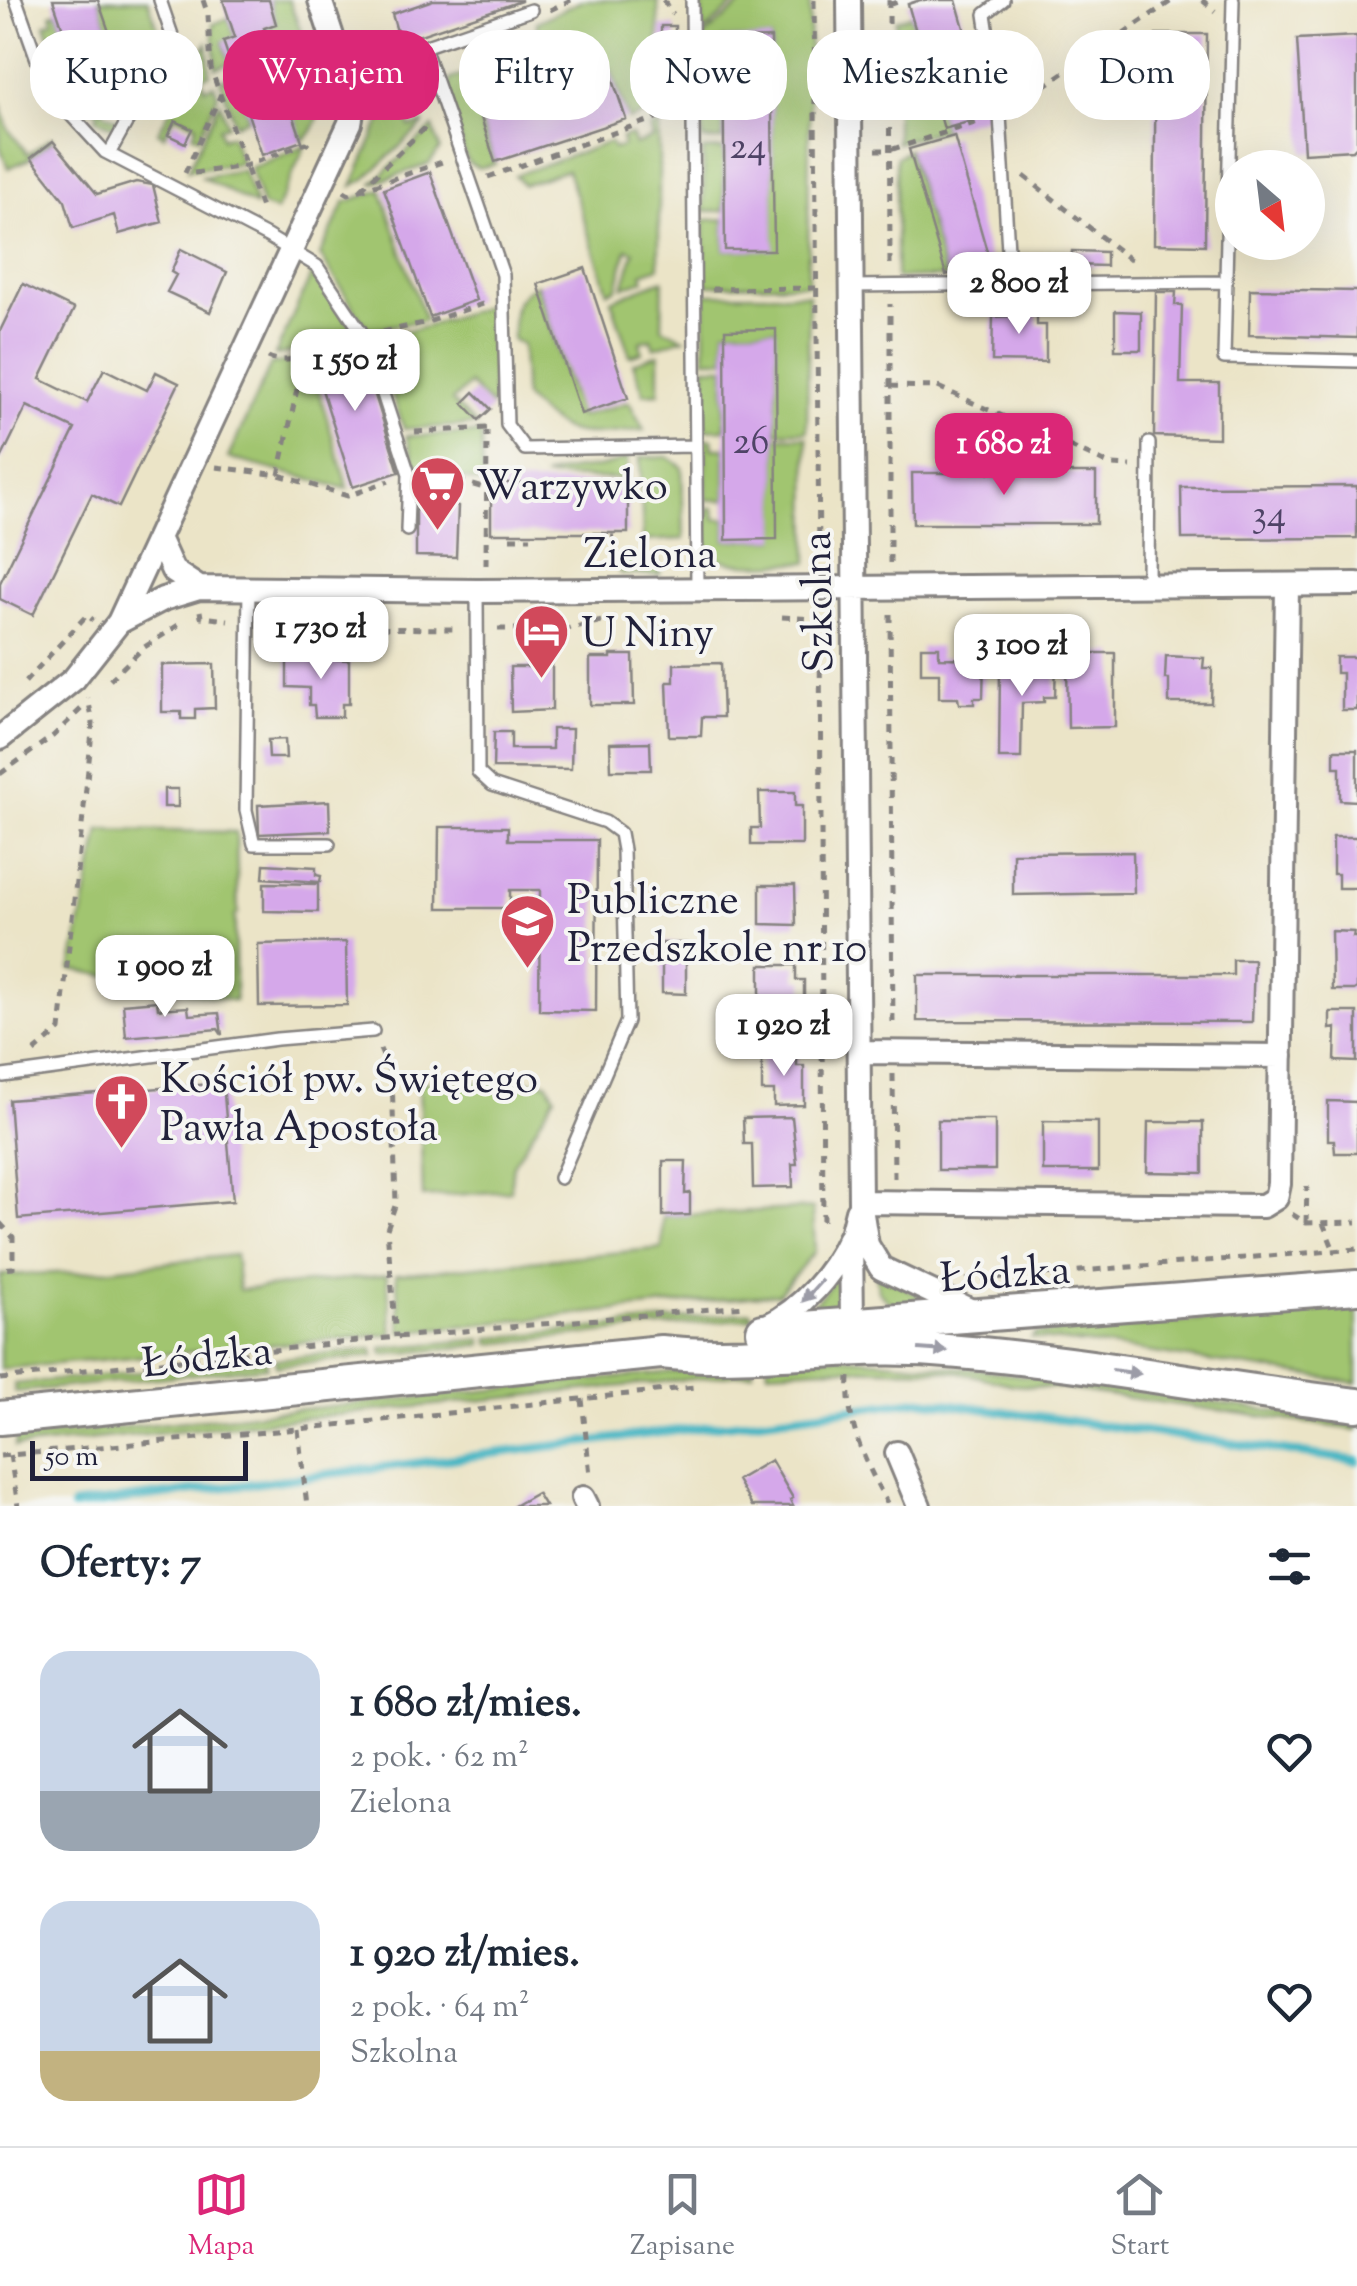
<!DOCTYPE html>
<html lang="pl">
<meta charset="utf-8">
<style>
body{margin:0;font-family:"Sorts Mill Goudy",serif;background:#f6f6f7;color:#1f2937;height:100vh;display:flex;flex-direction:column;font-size:38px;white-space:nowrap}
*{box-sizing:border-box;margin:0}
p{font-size:32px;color:#747a83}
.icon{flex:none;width:55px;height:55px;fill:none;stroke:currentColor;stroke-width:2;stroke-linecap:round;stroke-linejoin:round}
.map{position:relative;height:1506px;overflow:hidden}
.panel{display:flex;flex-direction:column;background:#fff;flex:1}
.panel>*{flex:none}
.top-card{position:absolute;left:30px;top:30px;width:1298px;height:90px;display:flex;gap:20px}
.needle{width:65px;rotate:152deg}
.fabs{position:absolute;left:1215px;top:150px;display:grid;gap:20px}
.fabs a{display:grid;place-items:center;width:110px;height:110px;border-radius:50%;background:#fff;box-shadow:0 10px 40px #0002;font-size:50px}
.scale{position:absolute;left:30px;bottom:25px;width:218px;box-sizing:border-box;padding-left:10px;border:5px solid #22223b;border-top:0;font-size:28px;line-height:35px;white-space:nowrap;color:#22223b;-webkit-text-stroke:8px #f6f6f2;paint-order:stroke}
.price{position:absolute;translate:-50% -85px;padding:0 22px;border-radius:20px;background:#fff;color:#222;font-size:32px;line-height:65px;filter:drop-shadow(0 2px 5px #0008)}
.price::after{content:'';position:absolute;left:50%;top:60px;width:30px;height:22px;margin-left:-15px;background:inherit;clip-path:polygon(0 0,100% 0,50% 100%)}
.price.selected{background:#db2777;color:#fff}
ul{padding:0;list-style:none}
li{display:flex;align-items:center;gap:30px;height:250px;padding:0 40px}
li span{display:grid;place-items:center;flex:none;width:280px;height:200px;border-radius:30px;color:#555}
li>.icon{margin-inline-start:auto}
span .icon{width:120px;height:120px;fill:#fffc;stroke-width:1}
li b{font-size:42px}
h2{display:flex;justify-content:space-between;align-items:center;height:120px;padding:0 40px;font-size:42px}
.chip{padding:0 35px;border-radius:40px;background:#fff;box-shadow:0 10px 40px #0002;font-size:35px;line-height:90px}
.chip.selected{background:#db2777;color:#fff}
.dock{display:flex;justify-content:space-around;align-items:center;height:140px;border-top:2px solid #e0e1e3;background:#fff;font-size:28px;color:#747a83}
.dock a{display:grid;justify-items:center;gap:5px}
.dock .selected{color:#db2777}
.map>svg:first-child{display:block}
.green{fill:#a1c56f;stroke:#627455;stroke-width:2.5}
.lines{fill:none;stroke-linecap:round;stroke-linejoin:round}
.stream{stroke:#48b6c3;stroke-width:9}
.building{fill:#d5a8ea}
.lane-casing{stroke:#868381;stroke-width:16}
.street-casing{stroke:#868381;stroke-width:28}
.secondary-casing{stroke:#868381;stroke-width:38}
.path{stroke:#868381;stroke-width:5;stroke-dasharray:8 8;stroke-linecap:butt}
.lane{stroke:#fff;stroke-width:11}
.street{stroke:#fff;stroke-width:22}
.secondary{stroke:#fff;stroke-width:32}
.oneway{fill:#9c9ca7}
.labels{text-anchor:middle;stroke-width:8;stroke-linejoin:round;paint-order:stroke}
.number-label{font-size:38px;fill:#4f4467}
.poi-label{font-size:42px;fill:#22223b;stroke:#f6f6f2;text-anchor:start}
.street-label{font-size:42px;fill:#22223b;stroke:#f6f6f2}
</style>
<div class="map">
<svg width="1357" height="1506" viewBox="0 0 1357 1506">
<rect width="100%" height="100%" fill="#f6f6f2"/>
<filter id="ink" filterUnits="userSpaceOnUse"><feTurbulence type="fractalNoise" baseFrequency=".01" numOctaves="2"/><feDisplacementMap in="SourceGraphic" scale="20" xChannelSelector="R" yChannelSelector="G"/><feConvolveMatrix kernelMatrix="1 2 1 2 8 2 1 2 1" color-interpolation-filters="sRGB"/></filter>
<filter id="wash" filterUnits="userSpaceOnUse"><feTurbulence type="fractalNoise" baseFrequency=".0048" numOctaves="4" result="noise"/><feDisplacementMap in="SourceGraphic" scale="40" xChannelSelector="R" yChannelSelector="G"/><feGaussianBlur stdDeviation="2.25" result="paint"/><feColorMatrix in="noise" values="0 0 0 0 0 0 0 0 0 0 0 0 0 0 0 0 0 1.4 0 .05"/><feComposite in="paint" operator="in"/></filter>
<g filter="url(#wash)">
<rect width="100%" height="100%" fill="#ebe4c7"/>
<path class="green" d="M98 0H148L161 38 127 99 113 92 102 111 121 122 116 128 96 118 98 112 90 107 86 113 69 90 62 71 75 65 84 89 123 75Z
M269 0H289C301 36 342 114 302 141L264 28 276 23Z
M583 0H658L659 109 629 120 610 67 478 115 495 164 479 168 468 163 445 95 451 79 528 53 537 37V22Z
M810 1 808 284 709 285 705 282 704 220 724 219 725 250 773 249 771 39H723V69H703L702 38 743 3Z
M702 3H736L702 34Z
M57 12 72 56 58 61 45 24 53 21 51 14Z
M911 15 944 129 896 143V20Z
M229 18 235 37 223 42 230 63 216 68 213 24Z
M207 43 210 74 201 78 205 88 214 85 218 95 199 137 193 135 197 125 175 115 164 136 158 132Z
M397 67 411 77 415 92 385 102 381 73Z
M234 75 249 118 235 124 220 80Z
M703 78H723V140H703Z
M0 102 8 129 28 154 51 138 53 141 28 160 8 168 0 147Z
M220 102 228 125 219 128 222 138 231 135 241 163 188 170Z
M402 104 410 127 425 123 364 180 352 186 386 109Z
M659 125V267L642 273 644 280 623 287 634 252 627 249 617 288 608 292 567 170 523 185 515 175 610 142 614 149 623 146 621 138 631 135 635 145 653 138 650 128Z
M433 127 440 149 429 164 372 184Z
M305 146 276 211 262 206 250 168Z
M724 149V211H704L703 150Z
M908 149 946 277 896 278V158Z
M243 170 256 206 202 177Z
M381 190 425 320 368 330 320 255 345 202Z
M313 271 352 327 353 335 310 349 275 355Z
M663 280 662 328 684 338 654 348 651 339 640 342 642 352 630 356 611 300Z
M537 284 579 417 629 402 644 430C583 434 569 445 524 397L522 344 513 340C513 312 511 298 537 284Z
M705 294H809L807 431 776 432 775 329 725 330V359H705Z
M490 305 494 403 491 406 469 384 452 401 476 425 404 429 373 338 425 327Z
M659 354V393L644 394 633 363Z
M309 358 348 489 228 458 271 364Z
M705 367H725V429L705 430Z
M481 433 483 484 416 465 406 436Z
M776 437H807L808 562C786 563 718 572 709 549 704 538 707 520 707 508H714L715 519H726V540L776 539Z
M705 439H712L713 448H725L726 500H706Z
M640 457H668L682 467 684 539 643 541Z
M627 458 628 479 544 477C572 465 600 472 627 458Z
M616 561H658L660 575 620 574Z
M100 830 236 832 238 914 235 915V1001L71 969Z
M419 1082H547L555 1096 513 1165 510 1191 423 1197Z
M813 1208 815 1251 778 1294 401 1332 396 1274 662 1248 663 1216Z
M235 1255 239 1290 387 1275 392 1334 0 1369V1275L85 1272Z
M876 1271 932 1303 891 1304 878 1291Z
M837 1277 841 1279V1303L834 1310 805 1314Z
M1357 1307V1383L1114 1347 1032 1338 1036 1334Z
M751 1312 753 1318 490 1344 489 1338Z
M482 1339V1345L383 1355 382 1348Z
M373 1349 374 1356 276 1366 275 1359Z
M830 1356 975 1369 1357 1423V1430L1058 1388 1014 1385 959 1372 934 1370 826 1368 768 1371 767 1362Z
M266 1360 267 1367 15 1392 14 1384Z
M752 1364 753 1373 15 1447 16 1438Z"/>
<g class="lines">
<path class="stream" d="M73 1506 921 1400 1357 1461"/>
</g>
<g id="blocks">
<path class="building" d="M53 0H98L124 75 83 89Z
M223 0H269L276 24 264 28 302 141 262 155 223 41 235 37Z
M433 0H521V1L400 42 392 14Z
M920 0H956L989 116 944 129 908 4Z
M661 26H675V42H661Z
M1156 34H1207L1205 245 1154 244Z
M1357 36V146L1353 150 1304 153 1297 39Z
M771 38 774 250H725L723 39Z
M610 71 626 119 495 162 480 114Z
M175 121 192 129 185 143 168 135Z
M954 136 990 262 946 275 909 149Z
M53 141 97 194 136 182 153 185 162 222 119 234 114 215 73 228 65 201 31 158Z
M430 172 476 300 430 317 384 189Z
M181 249 227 272 210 312 167 292 176 275 171 272Z
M1072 251 1106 252V266L1071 265Z
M585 268 628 398 581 414 538 284Z
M23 284 74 309 40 379 87 402 104 369 147 390 156 372 179 383 119 507 92 494 33 615 0 599V583L75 429 27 406 0 461V331Z
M1250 289 1357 291V338L1249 335Z
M1156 292H1176L1175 305H1182L1180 383H1219V438L1154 436Z
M1014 306H1037V325H1046V362L992 361 993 317 1013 316Z
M1115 311 1141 312V350H1115Z
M776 329 777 539 726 540 725 330Z
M358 341 399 472 353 487 311 355Z
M474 392 491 409 479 420 463 403Z
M912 473H1096V524H913Z
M491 483H628V533H491Z
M1357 486V538L1182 539 1181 487Z
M450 502 458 506 456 557 416 556V510Z
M921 647H939V658L984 659 983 698H974V704H959L958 698H939V673H921Z
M1085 653H1115V727L1068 728 1067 663H1085Z
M287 654H330V659L349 660V704H342V717H315L314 705H309V688L287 687Z
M611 655H633L634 705H590V658H611Z
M1166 656 1204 658 1203 668H1212L1211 703H1169V679H1165Z
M1336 657H1357V710H1342V673H1336Z
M1056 658 1055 697H1044V702L1022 703 1021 758H999L1000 669H1019V659Z
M530 661H552V710L511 712 510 667H530Z
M721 663 723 717H702L701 736H669L667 682H674V664Z
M214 664 215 708 195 709V719H181V712H162V665Z
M552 729H572L571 769 493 768 494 732H511V749H552Z
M285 739 286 758H269L268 740Z
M650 742 651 770H611L610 743Z
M1334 750H1357V801L1340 800V767H1334Z
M164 789H178V807H164Z
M759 792H795V806H802V845H751V828H760Z
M329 801 330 831 259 834 258 805Z
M439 827H508V840H597L596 1011 539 1010 540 890H510V908H438Z
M1333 837H1357V888H1338V874H1333Z
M1133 852 1134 893 1013 895V853Z
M264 864 316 867V875L321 876 320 882 263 878Z
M264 883 318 884V912L264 911Z
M760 885H795L796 925 760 924Z
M1331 931 1354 932 1353 937H1357V988L1354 990H1332Z
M346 942 347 1005 259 1006 258 944Z
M662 943H686V994L662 993Z
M1233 960H1254L1252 1022 917 1021V975H1233Z
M760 965H796V980H804V1019L752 1020V1001L760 1002Z
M157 1001 158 1009 188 1007 189 1015 219 1013 222 1035 218 1029 126 1037 123 1004Z
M1330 1012H1357V1062L1335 1061 1336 1028 1330 1029Z
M797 1053V1066H804V1105L774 1106V1091H762V1054Z
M223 1083 233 1201 18 1219 9 1100Z
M1328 1101 1357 1102V1153H1335L1334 1140H1328Z
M792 1117 797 1164H792L793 1187 753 1188 752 1144H744L743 1118Z
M938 1120H995V1170H938Z
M1043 1121 1098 1122V1171H1043Z
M1148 1122H1203V1173L1147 1172Z
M663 1161H686L685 1194 690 1193V1215L663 1216Z
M771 1460 793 1498 790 1500 793 1506H752L737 1480Z
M537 1493 545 1506H514Z"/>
</g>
</g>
<g filter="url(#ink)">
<use href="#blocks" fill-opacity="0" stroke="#868381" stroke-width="2.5"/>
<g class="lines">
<defs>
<path id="lane" d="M16 0 48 90 105 152 267 236 317 266 364 336 409 474 407 530
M692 0 697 589
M1003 0 985 14 1000 115 1010 284
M1233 0 1224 358 1357 361
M424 47 503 275 507 425 525 449 695 446
M345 74 531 10
M109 154 173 38 160 0
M851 286 1224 282
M1148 584 1149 443
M249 588 246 810 254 844H329
M477 591 478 772 492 785 605 822 620 833 623 850 627 1021 560 1178
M3 1076 277 1039 373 1031"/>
<path id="street" d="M849 0 860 1202 867 1245 881 1268 976 1313
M159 540 173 571 199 588
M119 622 350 123 353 106 350 91 320 0
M0 738 74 679 119 622 163 599 199 588 477 591 1357 584
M859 1052 1281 1056
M860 1202 1263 1206 1276 1198 1279 1184 1287 585
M857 1211 851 1235 852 1324 860 1335
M767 1326C802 1309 833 1274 849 1238
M897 1453 919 1506
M583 1498 587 1506"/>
<path id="secondary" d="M763 1331 1357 1287
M0 1418 661 1352C751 1362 843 1343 934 1350 1076 1360 1216 1388 1357 1405"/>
</defs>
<use href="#lane" class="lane-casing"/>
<use href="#street" class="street-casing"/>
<use href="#secondary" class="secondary-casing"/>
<path class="path" d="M203 0 208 15 211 69 261 208
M663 0 673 14
M814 0 819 556
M889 0 890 268
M1202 0 1215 11
M889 5 904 0
M550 10 571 0
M80 94 127 78
M1017 104 1173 0
M376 108 422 94
M876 150H890L981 121
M185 173 221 94
M194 173 245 166 306 143 312 147
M1024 176 1133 262
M488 177 676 111
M361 189 429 124
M344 191 349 194 442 162
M712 289 816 288
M383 332 428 322 483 304
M268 357C289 367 323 350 344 343
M890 386 938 387 1111 465 1131 466
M415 432 489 428
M216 467 279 475 348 496 389 481
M427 471 487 489
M279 475 304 356
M595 537H614
M510 538H531
M890 563V304
M486 565 487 431
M200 611 201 617 228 620
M890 614 893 1028
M782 617 831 620
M269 620H295L343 628 457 629
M820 621 823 1228
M498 629H566L616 618
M110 680 143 648 183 622
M25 682 87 615 93 620
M0 774 53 736 81 709
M380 1049 392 1077 396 1203 387 1229 396 1337
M34 1052 60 1030 93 723 88 698
M893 1074 894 1178
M1292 1214 1306 1223 1357 1222
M0 1223 13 1237V1268L0 1269
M1306 1223 1307 1186
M1323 1223 1335 1253
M966 1280 1357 1249
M849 1377C846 1427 865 1460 887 1503
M0 1379 396 1337 745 1306
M582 1399 590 1475
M298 1429 307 1506
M10 1455 18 1506
M0 1456 298 1429 694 1387"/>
<use href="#lane" class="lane"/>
<use href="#street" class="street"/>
<use href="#secondary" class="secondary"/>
</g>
<defs><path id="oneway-solid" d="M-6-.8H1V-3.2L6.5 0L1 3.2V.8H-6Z" transform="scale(2.5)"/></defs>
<g class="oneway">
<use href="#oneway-solid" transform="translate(812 1291) rotate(132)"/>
<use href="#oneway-solid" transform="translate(933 1350) rotate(4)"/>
<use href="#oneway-solid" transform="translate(1126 1372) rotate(8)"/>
</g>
</g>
<defs>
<symbol id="supermarket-pin" viewBox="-11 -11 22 30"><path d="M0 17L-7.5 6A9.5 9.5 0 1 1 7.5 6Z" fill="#d1495b" stroke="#f6f6f2"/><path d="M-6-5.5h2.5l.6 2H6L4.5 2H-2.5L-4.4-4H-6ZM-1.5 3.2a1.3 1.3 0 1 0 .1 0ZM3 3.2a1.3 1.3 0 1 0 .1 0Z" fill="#fff"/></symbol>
<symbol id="hotel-pin" viewBox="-11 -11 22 30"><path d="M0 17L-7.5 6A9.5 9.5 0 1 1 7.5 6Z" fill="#d1495b" stroke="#f6f6f2"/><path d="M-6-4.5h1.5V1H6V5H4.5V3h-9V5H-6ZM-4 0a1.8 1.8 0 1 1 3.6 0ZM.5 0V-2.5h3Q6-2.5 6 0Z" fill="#fff"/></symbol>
<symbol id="school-pin" viewBox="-11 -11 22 30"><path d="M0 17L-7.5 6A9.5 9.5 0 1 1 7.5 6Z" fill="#d1495b" stroke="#f6f6f2"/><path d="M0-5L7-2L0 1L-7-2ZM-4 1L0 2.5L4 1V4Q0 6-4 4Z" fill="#fff"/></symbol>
<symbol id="church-pin" viewBox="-11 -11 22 30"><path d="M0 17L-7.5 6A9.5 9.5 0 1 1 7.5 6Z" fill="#d1495b" stroke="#f6f6f2"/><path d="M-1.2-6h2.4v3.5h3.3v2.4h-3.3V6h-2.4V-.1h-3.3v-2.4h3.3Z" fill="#fff"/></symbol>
</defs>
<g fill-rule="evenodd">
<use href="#supermarket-pin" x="406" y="452" width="63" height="86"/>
<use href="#hotel-pin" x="510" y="600" width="63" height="86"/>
<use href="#school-pin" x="496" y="890" width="63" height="86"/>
<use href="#church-pin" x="90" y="1070" width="63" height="86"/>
</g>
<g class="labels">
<g class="number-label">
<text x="748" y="158">24</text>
<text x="751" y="453">26</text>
<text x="1269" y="526">34</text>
</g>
<g class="poi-label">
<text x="476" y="499">Warzywko</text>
<text x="581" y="646">U Niny</text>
<text x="567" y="913">Publiczne<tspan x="567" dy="48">Przedszkole nr 10</tspan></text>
<text x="160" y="1092">Kościół pw. Świętego<tspan x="160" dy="48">Pawła Apostoła</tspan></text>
</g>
<g class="street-label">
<text x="650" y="567">Zielona</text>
<text transform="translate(816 602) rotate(-91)" y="15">Szkolna</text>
<text transform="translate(1005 1272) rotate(-4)" y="15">Łódzka</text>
<text transform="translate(207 1355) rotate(-6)" y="15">Łódzka</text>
</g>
</g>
</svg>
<div class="fabs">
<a><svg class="needle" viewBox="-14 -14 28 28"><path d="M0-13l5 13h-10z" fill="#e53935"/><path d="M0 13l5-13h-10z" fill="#747a83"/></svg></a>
</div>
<div class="scale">50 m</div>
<b class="price" style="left:1019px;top:337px">2 800 zł</b>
<b class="price" style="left:355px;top:414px">1 550 zł</b>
<b class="price selected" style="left:1004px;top:498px">1 680 zł</b>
<b class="price" style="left:321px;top:682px">1 730 zł</b>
<b class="price" style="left:1022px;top:699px">3 100 zł</b>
<b class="price" style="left:165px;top:1020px">1 900 zł</b>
<b class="price" style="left:784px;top:1079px">1 920 zł</b>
<div class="top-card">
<a class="chip">Kupno</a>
<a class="chip selected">Wynajem</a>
<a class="chip">Filtry</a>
<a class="chip">Nowe</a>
<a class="chip">Mieszkanie</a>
<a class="chip">Dom</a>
</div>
</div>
<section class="panel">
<h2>Oferty: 7<svg class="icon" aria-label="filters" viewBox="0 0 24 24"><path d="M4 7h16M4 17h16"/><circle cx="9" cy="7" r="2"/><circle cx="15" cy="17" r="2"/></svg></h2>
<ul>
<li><span style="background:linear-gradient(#c9d6e8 70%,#9aa5b1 0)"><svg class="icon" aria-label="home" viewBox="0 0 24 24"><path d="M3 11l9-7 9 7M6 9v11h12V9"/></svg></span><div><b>1 680 zł/mies.</b><p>2 pok. · 62 m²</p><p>Zielona</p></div><svg class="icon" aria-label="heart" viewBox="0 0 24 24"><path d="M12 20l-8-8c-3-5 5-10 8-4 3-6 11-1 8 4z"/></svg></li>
<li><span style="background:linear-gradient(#c9d6e8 75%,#c2b280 0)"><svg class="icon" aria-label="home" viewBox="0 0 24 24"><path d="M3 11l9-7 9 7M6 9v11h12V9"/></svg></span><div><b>1 920 zł/mies.</b><p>2 pok. · 64 m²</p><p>Szkolna</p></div><svg class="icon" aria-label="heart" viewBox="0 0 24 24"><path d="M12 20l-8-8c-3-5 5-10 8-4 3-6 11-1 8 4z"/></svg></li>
</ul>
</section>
<nav class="dock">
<a class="selected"><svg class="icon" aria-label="map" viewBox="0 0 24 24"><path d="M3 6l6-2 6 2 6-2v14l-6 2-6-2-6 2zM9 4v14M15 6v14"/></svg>Mapa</a>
<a><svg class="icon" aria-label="saved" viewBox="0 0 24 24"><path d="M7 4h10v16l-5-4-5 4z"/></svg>Zapisane</a>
<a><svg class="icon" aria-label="home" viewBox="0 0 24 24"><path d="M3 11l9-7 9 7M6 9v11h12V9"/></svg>Start</a>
</nav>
